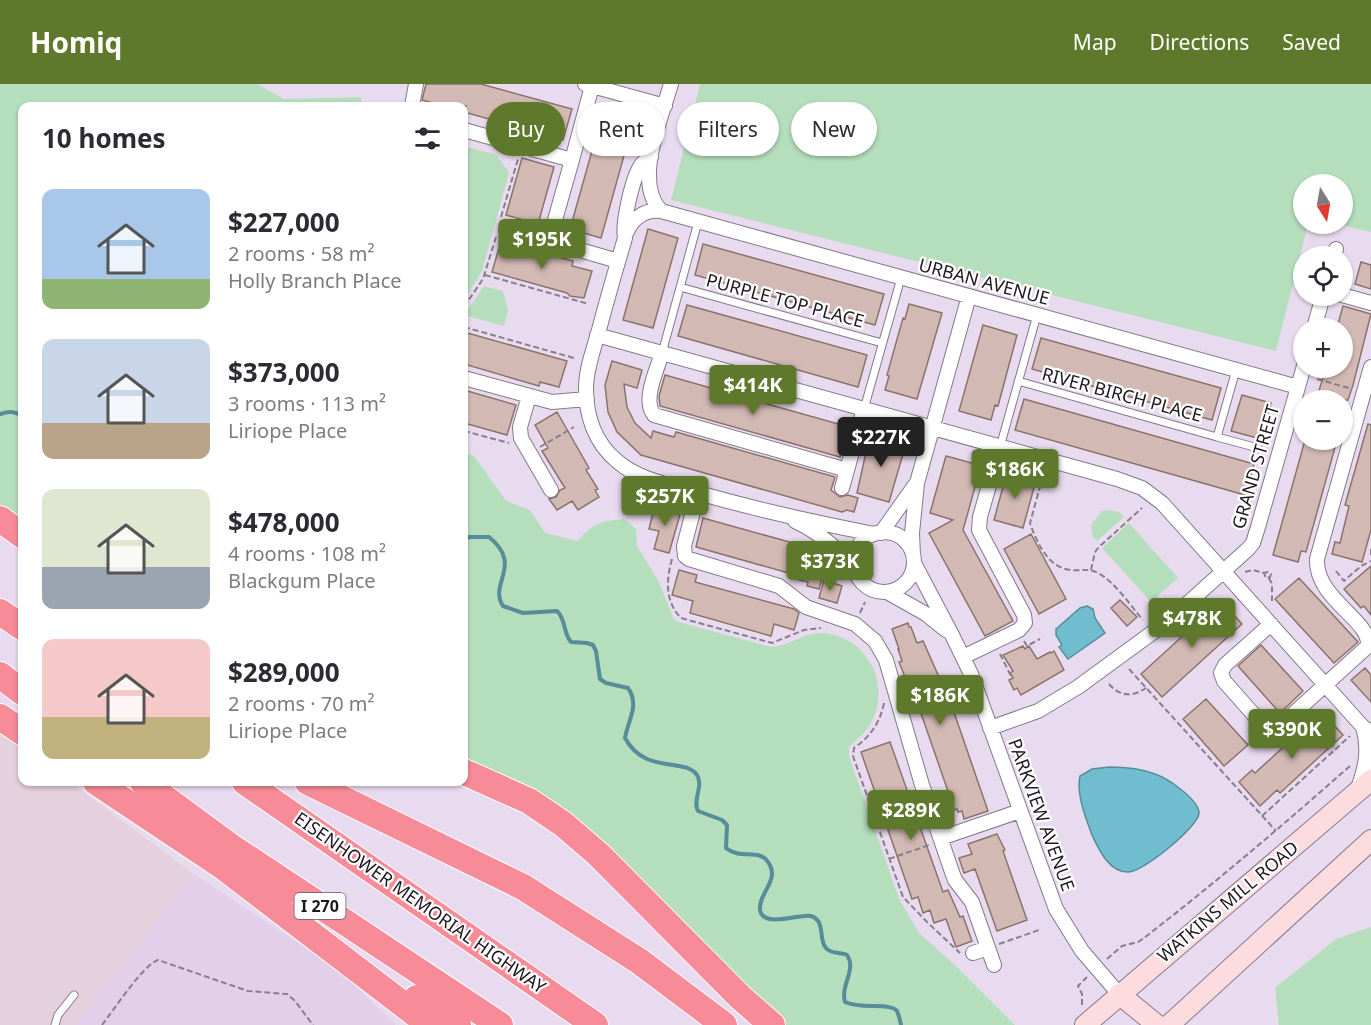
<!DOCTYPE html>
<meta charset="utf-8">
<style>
body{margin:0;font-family:"Noto Sans",sans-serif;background:#f7f7f7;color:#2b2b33;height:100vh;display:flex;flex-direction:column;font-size:22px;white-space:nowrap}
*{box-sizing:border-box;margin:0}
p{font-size:20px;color:#7c7c81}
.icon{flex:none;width:33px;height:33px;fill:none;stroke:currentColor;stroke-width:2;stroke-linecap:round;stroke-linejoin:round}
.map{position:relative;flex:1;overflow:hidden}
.side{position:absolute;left:18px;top:18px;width:450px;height:684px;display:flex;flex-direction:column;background:#fff;border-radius:12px;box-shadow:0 2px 4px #0004}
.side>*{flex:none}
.top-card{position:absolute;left:486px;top:18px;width:570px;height:54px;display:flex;gap:12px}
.needle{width:39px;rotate:169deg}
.tools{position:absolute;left:1293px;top:90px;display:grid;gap:12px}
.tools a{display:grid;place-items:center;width:60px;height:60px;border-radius:50%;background:#fff;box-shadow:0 2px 4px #0004;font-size:30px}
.price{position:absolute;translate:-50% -51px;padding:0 14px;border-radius:6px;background:#5f792c;color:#fff;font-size:20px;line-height:39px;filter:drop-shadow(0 2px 3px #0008)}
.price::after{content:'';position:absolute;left:50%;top:36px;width:18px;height:14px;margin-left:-9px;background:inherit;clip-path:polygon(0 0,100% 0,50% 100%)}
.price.current{background:#222;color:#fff}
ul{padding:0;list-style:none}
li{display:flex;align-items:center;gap:18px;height:150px;padding:0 24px}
li span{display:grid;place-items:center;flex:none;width:168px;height:120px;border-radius:12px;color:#555}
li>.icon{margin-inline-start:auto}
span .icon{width:72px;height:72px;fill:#fffc;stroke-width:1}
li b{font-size:26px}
h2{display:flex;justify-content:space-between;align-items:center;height:72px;padding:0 24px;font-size:26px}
.chip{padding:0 21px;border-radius:27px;background:#fff;box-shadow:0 2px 4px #0004;font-size:21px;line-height:54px}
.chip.current{background:#5f792c;color:#fff}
header{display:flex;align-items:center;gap:36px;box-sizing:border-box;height:84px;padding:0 30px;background:#5f792c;color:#fff}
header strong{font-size:28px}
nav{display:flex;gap:33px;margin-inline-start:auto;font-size:21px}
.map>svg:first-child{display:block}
.built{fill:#e3cfea}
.industrial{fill:#e5d0dd}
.green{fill:#b4debc}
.water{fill:#6fbdce;stroke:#578c9a;stroke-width:1.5}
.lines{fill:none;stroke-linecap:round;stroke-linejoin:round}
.stream{stroke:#578c9a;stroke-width:4}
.building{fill:#d3b9b3;stroke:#8b736d;stroke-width:1.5}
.lane-casing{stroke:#85788a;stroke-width:9}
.street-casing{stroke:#85788a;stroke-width:16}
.secondary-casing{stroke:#85788a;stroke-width:22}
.highway-casing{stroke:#fff;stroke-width:28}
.path{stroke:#887e8c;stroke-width:2;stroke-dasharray:6 3;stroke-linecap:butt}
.lane{stroke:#fff;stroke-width:7}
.street{stroke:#fff;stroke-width:14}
.secondary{stroke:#fddce0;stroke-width:20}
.highway{stroke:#f78b97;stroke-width:26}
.labels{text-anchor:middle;stroke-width:4.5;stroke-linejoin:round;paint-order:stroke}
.shield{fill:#fff;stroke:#625d63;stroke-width:1.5}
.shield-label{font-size:16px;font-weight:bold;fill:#1e1820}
.street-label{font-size:18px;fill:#1e1820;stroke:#fff}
</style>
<header>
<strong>Homiq</strong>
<nav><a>Map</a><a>Directions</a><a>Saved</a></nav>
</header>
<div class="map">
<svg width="1371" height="941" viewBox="0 0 1371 941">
<rect width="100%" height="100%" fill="#e9dbef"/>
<path class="built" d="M194 790 318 872 350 897 396 941H75Z"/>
<path class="industrial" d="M0 649 22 665V698H70L194 790 75 941H0Z"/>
<path class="green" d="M0 0H257L284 15 361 13 362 22H22V440L0 424Z
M700 0H1371V148L1336 140H1342V100H1304V140H1308L1276 267 671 116Z
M467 63 497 71 509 89 482 187 464 217V65Z
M484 202 503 207 508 226 504 242 464 231Z
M464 368 474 372 506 417 530 426 545 449 578 457C592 439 602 437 624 435L636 445 637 462 658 496 674 535 678 538 771 563C790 562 803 548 824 549 866 553 890 597 873 635 868 647 858 654 849 663V672L899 815 919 849 958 884 1015 941H783L692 855 464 679Z
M1108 426 1119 428 1124 433 1097 457 1093 453 1091 441 1102 427Z
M1129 439 1178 494 1151 518 1102 464Z
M1371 843V941H1279L1275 904 1336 855Z"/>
<path class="water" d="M1087 522 1093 525 1095 534 1105 549 1068 575 1059 563 1062 561 1056 551V545L1080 524Z
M1109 683C1125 683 1140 684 1155 690 1167 694 1197 714 1199 728 1201 741 1142 789 1128 788 1109 788 1099 766 1092 751 1086 735 1076 710 1080 692L1092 685Z"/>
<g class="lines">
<path class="stream" d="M0 330C9 327 14 327 22 332
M464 455 470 453H489C524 481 488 500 503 522L523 529 557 527C566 535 563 549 571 558L587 559 593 561 596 567 600 595 606 599 628 604C640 621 628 636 625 654 645 691 684 673 697 691 704 702 692 716 698 727L722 736 727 741 726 764C740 776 759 764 768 778 781 796 758 809 760 826 763 845 801 829 811 832 826 837 818 855 826 864 830 870 841 868 847 871 857 886 840 901 845 918 861 926 890 918 897 927 899 931 900 937 901 941"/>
</g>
<path class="building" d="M426 0H481L572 25 563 56 464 28 466 22H444L422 16Z
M601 35 632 43 601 154 570 145Z
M522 74 554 83 538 140 506 131Z
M648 145 678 154 653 244 623 236Z
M501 157 573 177 572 182 592 187 584 214 570 212 567 209 492 188Z
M703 160 884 210 875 241 695 191Z
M1361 178 1371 181V205L1355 200Z
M909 220 942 229 917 315 885 306 889 292 887 291 903 234 905 235Z
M687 221 867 271 858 303 678 252Z
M1343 222 1371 230 1353 301 1348 316H1316L1326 284H1342V244H1337Z
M983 241 1017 251 998 322 995 321 991 336 959 327Z
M464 248 567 277 559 303 540 298 539 302 464 280Z
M1041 254 1221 304 1212 336 1032 285Z
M612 277 642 286 637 304 624 300 627 323 635 339 651 354 653 347 674 353 676 348 835 393 831 406 840 413 848 411 858 414 854 428 847 426 842 428 641 371 617 348 608 328 605 301Z
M665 291 849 343 840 373 660 322 659 312Z
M464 306 516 321 507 351 464 339Z
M1242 311 1271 319 1261 355 1231 347Z
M1024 315 1254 380 1245 411 1015 346Z
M557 328 589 384 586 386 598 405 595 406 599 413 578 426 572 417 557 426 549 415 556 413 560 406 565 404 542 367 548 364 535 341Z
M1368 340 1371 341V446L1362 478 1332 470 1335 458 1340 459 1349 422 1345 421Z
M870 350 906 360 889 418 857 409Z
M1305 356H1337L1306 468 1301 467 1298 478 1273 471Z
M946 372 979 381 975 395 977 396 963 446 1013 537 985 552 929 449 953 436 930 429Z
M1007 388 1036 396 1023 444 994 436Z
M655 421 681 427 669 469 654 465 659 447 649 445Z
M703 434 793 459 804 463 803 467 816 470 814 473 827 477 819 505 807 502 808 498 795 495 796 492 785 488 696 463Z
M1031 450 1066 515 1039 530 1004 465Z
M1371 482V531L1364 522 1361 524 1344 505Z
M679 486 697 491 695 498 794 525 799 529 794 546 774 540 771 552 690 529 693 517 672 511Z
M1299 494 1358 558 1334 579 1275 515Z
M824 496 842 502 837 519 819 514Z
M1120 516 1137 533 1127 542 1111 524Z
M1221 517 1242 540 1162 613 1141 590Z
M908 539 909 543H911L917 559 923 557 943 602H945L988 727 964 735 962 727 958 728 957 725 943 730 939 717 950 713 915 612 913 613 899 578 902 577 898 565H899L892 545Z
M1261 561 1303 607 1280 629 1238 582Z
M1023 562 1025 565 1029 562 1037 575 1050 568 1051 569 1054 567 1064 586 1021 611 1017 604 1014 606 1009 596 1013 594 1010 589 1013 587 1003 571Z
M1365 584 1371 591V618L1351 596Z
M1206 615 1248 661 1224 682 1183 635Z
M1322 628 1343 651 1280 709 1277 706 1260 722 1239 698 1252 686 1255 689Z
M890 658 943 808 948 806 960 833 963 832 972 857 956 863 946 835 934 839 930 826 923 829 918 813 912 815 861 668Z
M997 750 1005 766 1003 767 1027 836 997 847 975 785 964 789 959 774 972 770 968 760Z"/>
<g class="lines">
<defs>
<path id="lane" d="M680 203 882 259
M662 269 698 138
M1018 297 1217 353 1236 286
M864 325 901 194
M1217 353 1258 364
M1000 363 1037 231
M55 941 58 931 74 911"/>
<path id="street" d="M585 0 665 22
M671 0C661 35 633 98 661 127L1298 303
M412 22 416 0
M464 46 572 76 549 157 618 177
M651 73C647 76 642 78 640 83 632 96 622 140 625 154 616 185 607 215 599 246 594 265 586 284 586 304 586 332 595 359 617 377 637 395 666 400 692 407 752 425 813 438 874 450
M572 76 592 2
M506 146 549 157
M625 152C631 136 643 125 661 127
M1334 172 1336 165
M1342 211 1371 219
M1314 244 1323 212
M597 251 1117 395 1142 404 1162 419 1363 643
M662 269C657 286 642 316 654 331L847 386
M464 294 552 318 587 315
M529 312 520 343 521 354 551 406
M842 404 864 325
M698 409 684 462 685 472 689 475 779 502 806 523 855 540 875 557 886 576 922 701 952 788 955 796 972 818 994 881
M795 437C820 449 839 464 855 488
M854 478a30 30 0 1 1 60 0a30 30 0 1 1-60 0Z
M881 449 915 401
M913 471 912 449 917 399 969 212
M914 479 952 551 971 590 1056 825 1082 867 1119 910
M887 508 926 530 946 546
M1271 540 1225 581 1221 589 1224 597 1262 640 1271 644 1281 641 1368 562C1371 536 1315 515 1317 475L1371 283
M963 573 1019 546 1025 539 1024 531 979 446 980 433 1000 363
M990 644 1038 627 1078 603 1167 538 1248 465 1253 459 1258 443 1304 282
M1357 707C1365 686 1370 666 1363 643L1371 648
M941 754 1020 727
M973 869 988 864"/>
<path id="secondary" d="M1119 910 1157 941
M1085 941 1371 696
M1169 941 1371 756"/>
<path id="highway" d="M0 435 22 451
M0 528 22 543
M0 591 22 608
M0 633 22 648
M464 688 529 717 563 740 599 771 740 913 772 941
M96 698 222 782 430 941
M143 698 230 762 500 941
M245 698 595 941
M308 698 523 803 639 877 724 941
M417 914 458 941"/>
</defs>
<use href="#lane" class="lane-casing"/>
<use href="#street" class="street-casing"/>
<use href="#secondary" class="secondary-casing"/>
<use href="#highway" class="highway-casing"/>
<path class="path" d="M501 133 518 75
M485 191 589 220
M464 223 483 195 496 153
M464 243 574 274
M1317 295 1352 305
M464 347 509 359
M540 363 574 343
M1043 392 1030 439C1037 459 1048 484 1071 486 1081 487 1089 484 1098 489 1114 497 1131 522 1143 536
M1371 465V473
M672 475C666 496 665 518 681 534L772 559 804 546 821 544
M1091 486 1095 468 1099 463 1142 424
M1336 487 1344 497 1361 482 1371 477
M1245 488 1253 486 1264 489 1268 488 1271 490 1270 493 1266 494 1264 489
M1269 494 1272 500V517
M860 529 865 518
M1024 557 1027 562 1040 555
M1000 570 1012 594
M1129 585 1276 747
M1109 600C1120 613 1133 613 1146 604
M884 619C880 639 870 653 854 664L853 672 903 813 928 839 960 869
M1262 732 1350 652
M889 775 929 761
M999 860 1039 846
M1107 875 1122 862 1138 858 1144 854C1215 799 1283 741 1350 682
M1082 921V910L1078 902 1087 893
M102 941C113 927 143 881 158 876L248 907 287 910 295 917 313 941"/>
<use href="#lane" class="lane"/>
<use href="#street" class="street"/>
<use href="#secondary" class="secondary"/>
<use href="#highway" class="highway"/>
</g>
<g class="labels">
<rect class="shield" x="294.5" y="809" width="51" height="26" rx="4.5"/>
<g class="shield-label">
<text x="320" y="828">I 270</text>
</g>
<g class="street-label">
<text transform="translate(984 198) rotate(15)" y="6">URBAN AVENUE</text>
<text transform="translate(785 217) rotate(15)" y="6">PURPLE TOP PLACE</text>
<text transform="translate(1122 311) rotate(15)" y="6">RIVER BIRCH PLACE</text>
<text transform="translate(1256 383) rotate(-74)" y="6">GRAND STREET</text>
<text transform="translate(1041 731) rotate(70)" y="6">PARKVIEW AVENUE</text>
<text transform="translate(1228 818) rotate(-40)" y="6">WATKINS MILL ROAD</text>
<text transform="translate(420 819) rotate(35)" y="6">EISENHOWER MEMORIAL HIGHWAY</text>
</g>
</g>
</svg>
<div class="tools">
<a><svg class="needle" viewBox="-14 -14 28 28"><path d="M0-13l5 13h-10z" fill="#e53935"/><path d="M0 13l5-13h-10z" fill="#7c7c81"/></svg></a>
<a><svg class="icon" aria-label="locate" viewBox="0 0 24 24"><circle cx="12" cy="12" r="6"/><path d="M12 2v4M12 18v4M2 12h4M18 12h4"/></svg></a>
<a>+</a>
<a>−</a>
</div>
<b class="price" style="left:542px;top:186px">$195K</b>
<b class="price" style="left:753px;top:332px">$414K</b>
<b class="price current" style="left:881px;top:384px">$227K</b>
<b class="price" style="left:1015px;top:416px">$186K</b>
<b class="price" style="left:665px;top:443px">$257K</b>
<b class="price" style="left:830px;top:508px">$373K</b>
<b class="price" style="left:1192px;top:565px">$478K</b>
<b class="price" style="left:940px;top:642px">$186K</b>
<b class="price" style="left:1292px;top:676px">$390K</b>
<b class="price" style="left:911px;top:757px">$289K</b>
<div class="top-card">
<a class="chip current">Buy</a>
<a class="chip">Rent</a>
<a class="chip">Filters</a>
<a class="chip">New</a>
</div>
<section class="side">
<h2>10 homes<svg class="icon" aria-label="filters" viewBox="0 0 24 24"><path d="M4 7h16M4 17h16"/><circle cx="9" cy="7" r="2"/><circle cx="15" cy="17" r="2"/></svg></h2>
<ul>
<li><span style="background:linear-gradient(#a9c7e8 75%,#8fb573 0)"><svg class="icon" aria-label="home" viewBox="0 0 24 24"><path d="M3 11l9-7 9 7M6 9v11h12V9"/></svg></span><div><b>$227,000</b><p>2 rooms · 58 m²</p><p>Holly Branch Place</p></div></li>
<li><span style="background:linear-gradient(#c9d6e8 70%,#b9a48a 0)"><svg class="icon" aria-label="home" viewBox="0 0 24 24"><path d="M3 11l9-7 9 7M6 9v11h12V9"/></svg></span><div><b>$373,000</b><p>3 rooms · 113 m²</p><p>Liriope Place</p></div></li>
<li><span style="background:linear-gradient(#dfe7d0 65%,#9aa5b1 0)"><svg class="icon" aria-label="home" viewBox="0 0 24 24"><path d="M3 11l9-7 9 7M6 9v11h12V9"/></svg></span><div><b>$478,000</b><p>4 rooms · 108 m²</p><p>Blackgum Place</p></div></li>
<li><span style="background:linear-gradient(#f6c9c9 65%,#c2b280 0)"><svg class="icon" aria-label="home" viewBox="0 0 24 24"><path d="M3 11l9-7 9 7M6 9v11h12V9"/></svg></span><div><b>$289,000</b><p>2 rooms · 70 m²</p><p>Liriope Place</p></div></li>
</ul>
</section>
</div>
